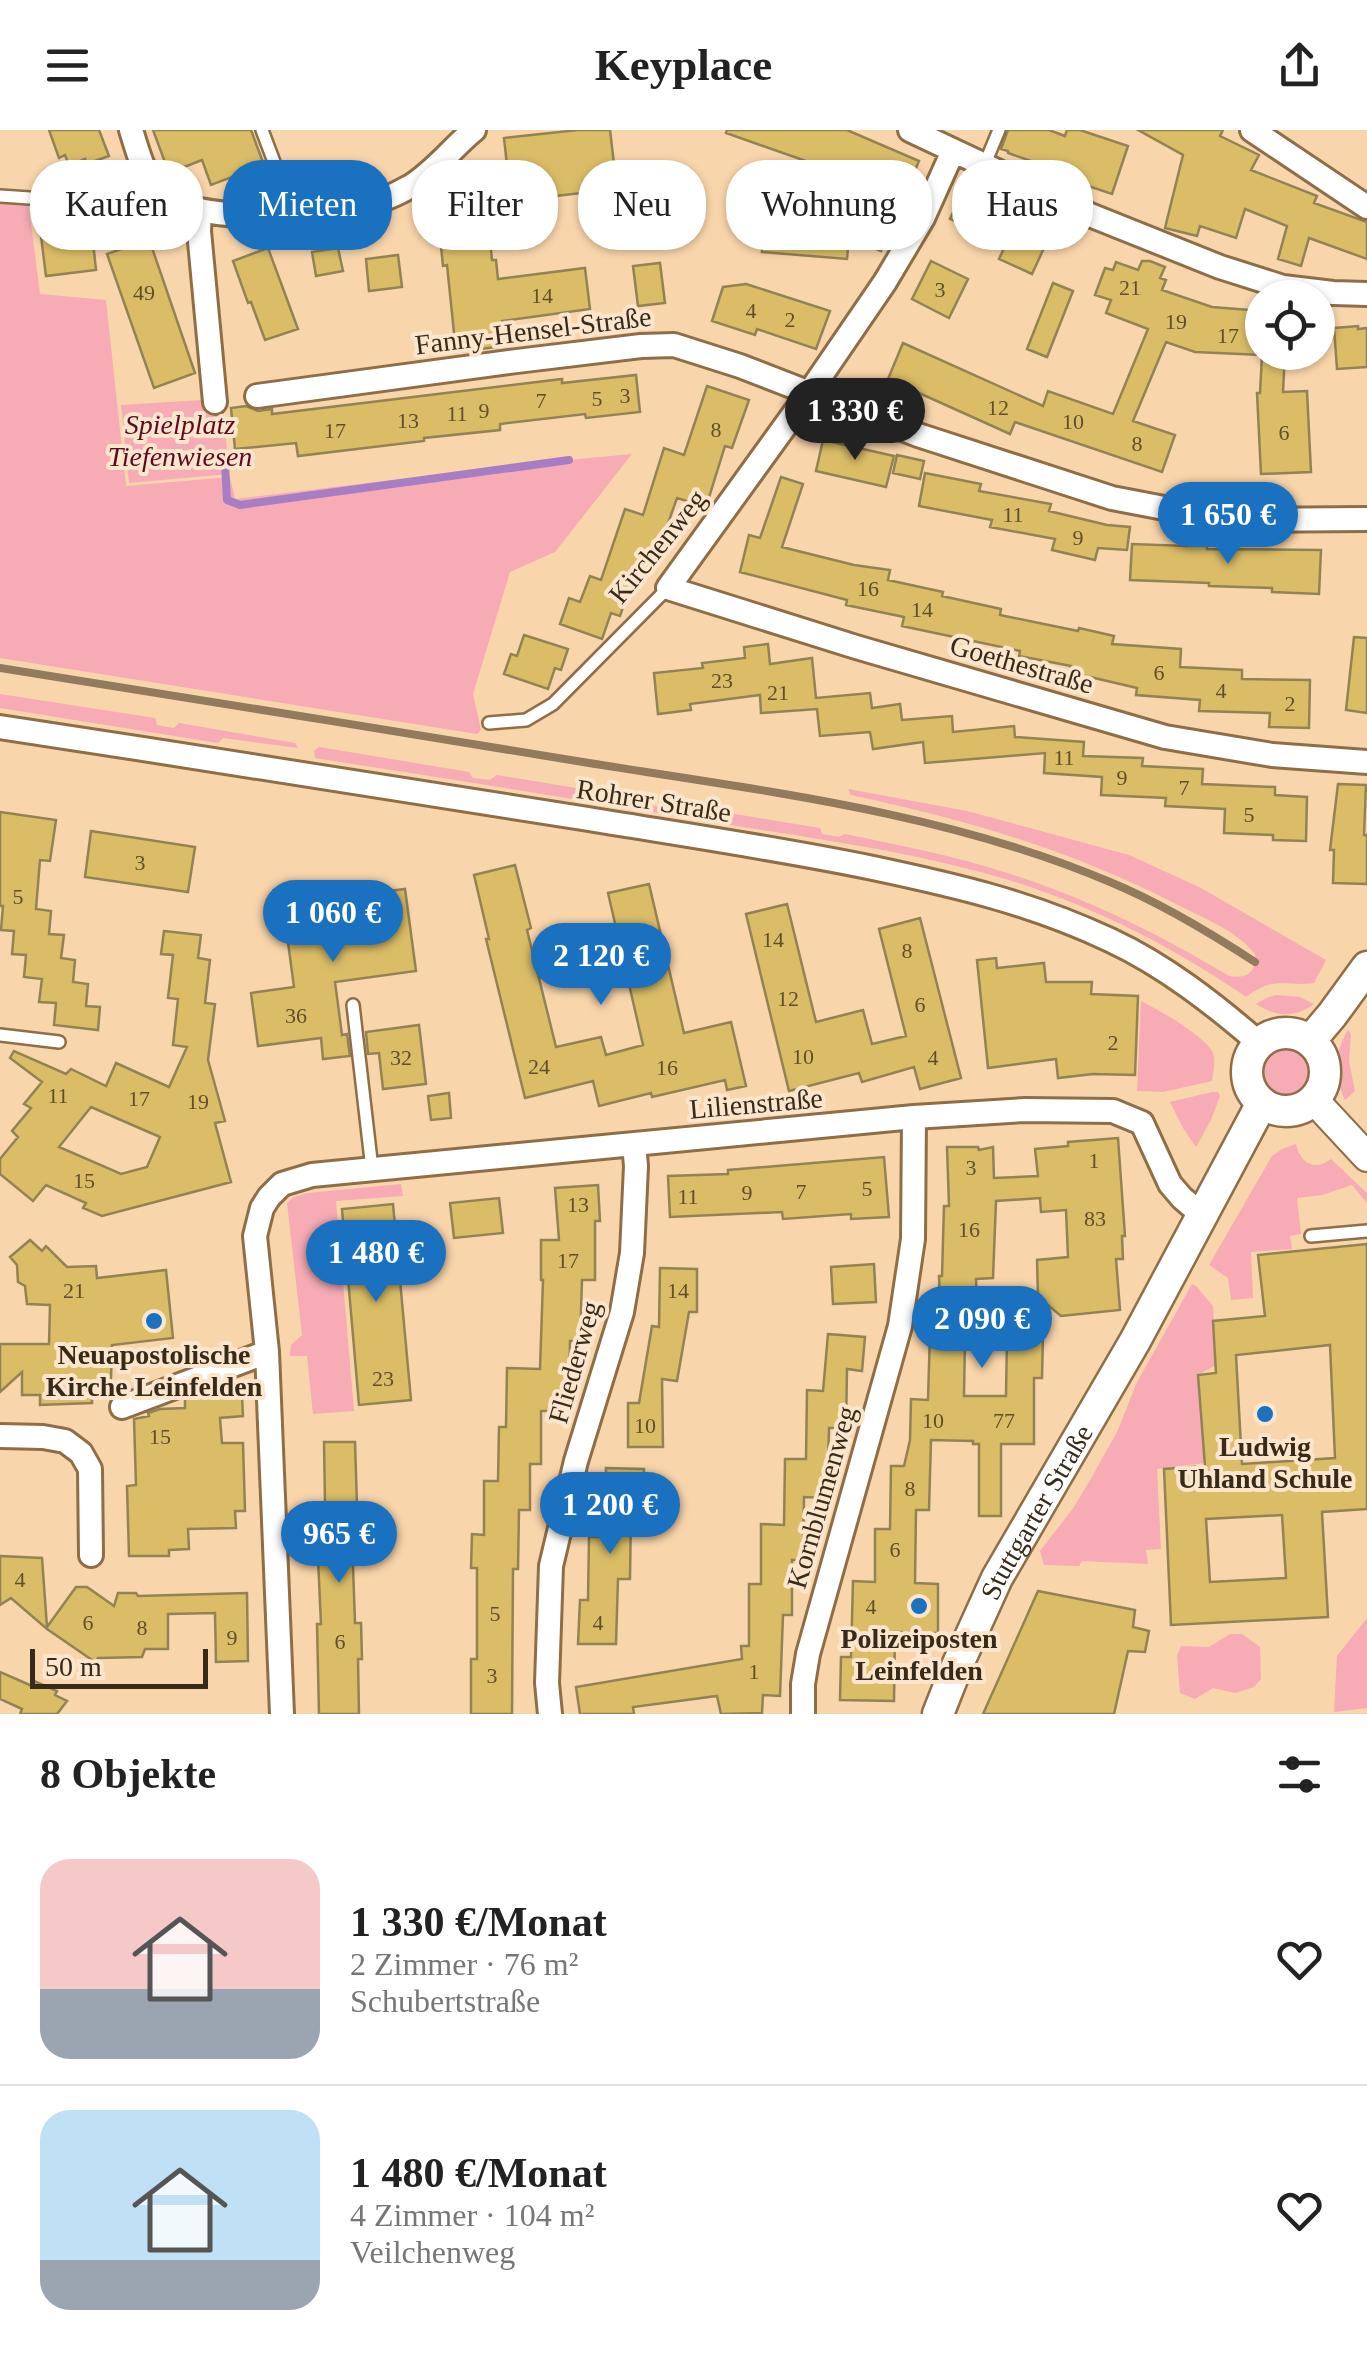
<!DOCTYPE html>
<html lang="de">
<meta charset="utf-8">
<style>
body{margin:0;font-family:"Times New Roman",serif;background:#f6f6f6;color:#222;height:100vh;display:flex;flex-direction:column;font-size:38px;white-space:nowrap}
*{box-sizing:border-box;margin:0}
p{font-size:32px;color:#767676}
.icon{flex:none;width:55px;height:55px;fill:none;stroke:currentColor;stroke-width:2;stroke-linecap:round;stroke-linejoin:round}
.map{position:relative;height:1584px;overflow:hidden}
.sheet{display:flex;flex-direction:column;background:#fff;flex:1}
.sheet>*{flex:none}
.top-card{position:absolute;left:30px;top:30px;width:1308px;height:90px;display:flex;gap:20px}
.controls{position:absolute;left:1245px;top:150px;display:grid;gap:20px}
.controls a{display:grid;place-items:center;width:90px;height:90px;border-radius:50%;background:#fff;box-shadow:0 2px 8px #0004;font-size:50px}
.scale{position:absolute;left:30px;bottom:25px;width:178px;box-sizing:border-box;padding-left:10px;border:5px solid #382a19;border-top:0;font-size:28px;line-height:35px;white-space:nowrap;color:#382a19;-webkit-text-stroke:8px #fbe5cc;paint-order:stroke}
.price{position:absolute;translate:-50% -85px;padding:0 22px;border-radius:35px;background:#1a71bf;color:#fff;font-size:32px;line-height:65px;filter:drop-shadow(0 2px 5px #0008)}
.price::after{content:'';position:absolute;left:50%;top:60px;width:30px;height:22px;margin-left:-15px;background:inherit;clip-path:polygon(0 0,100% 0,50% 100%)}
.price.selected{background:#222;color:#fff}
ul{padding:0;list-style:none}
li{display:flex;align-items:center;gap:30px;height:250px;padding:0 40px}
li+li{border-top:2px solid #e0e0e0}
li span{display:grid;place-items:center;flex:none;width:280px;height:200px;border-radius:30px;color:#555}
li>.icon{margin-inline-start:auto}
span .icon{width:120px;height:120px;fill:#fffc;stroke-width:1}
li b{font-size:42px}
h2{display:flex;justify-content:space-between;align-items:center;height:120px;padding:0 40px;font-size:42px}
.tag{padding:0 35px;border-radius:40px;background:#fff;box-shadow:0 2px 8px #0004;font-size:35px;line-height:90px}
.tag.selected{background:#1a71bf;color:#fff}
header{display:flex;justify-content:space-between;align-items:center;height:130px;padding:0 40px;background:#fff;font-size:45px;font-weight:800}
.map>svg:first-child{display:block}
.green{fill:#f6abb5}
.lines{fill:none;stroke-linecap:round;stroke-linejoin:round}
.stream{stroke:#a77dc3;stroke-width:8}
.building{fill:#dbbd67;stroke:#938354;stroke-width:2.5;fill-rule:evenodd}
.service-casing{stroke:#8e6e47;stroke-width:16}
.minor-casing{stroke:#8e6e47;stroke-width:28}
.tertiary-casing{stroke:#8e6e47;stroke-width:32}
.secondary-casing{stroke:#8e6e47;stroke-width:35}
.service{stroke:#fff;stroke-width:11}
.minor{stroke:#fff;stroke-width:22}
.tertiary{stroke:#fff;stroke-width:28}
.secondary{stroke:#fff;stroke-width:30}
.rail{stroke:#927a5d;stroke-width:8}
.poi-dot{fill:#1a71bf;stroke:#fbe5cc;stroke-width:4}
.labels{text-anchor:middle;stroke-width:8;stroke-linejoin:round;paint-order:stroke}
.number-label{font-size:22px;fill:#614f2c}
.street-label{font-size:28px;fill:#382a19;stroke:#fbe5cc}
.park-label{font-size:28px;font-style:italic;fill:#5c0b23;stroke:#fbe5cc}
.poi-label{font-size:28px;font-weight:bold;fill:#382a19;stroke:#fbe5cc}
</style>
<header><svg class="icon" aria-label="menu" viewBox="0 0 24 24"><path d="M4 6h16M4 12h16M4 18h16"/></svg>Keyplace<svg class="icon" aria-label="share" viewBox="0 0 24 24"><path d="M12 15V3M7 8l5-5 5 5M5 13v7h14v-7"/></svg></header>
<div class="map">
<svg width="1367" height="1584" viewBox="0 0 1367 1584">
<rect width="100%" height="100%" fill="#f9d5ab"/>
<path class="green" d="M0 69H28L40 164 106 170 126 356 230 347 235 369 515 335 632 324 555 422 510 442 473 564 481 600 477 604 0 528Z
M202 270 223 275 229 344 129 353 121 275Z
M0 564 155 588 157 595 174 598 179 593 295 613 298 618 223 608 218 613 0 578Z
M319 617 469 642 473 648 490 650 497 645 648 670 652 676 668 678 673 674 820 698 822 704 839 707 845 704C898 715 952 725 1004 742 1084 767 1157 803 1229 846 1246 849 1257 843 1255 824 1237 801 1204 788 1178 775 1071 720 968 690 851 665L848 659 967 681 1129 725 1201 758 1326 830 1314 853C1284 857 1275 845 1246 867 1174 817 1093 776 1009 750 913 721 811 708 712 692 580 669 447 649 315 628L314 621Z
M1276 865 1300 867 1314 874C1295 888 1276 887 1256 874L1266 868Z
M1141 871C1157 879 1211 909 1214 926 1215 933 1213 944 1212 951L1163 962 1137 961Z
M1348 900 1351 904 1349 931 1355 961 1345 970C1334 948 1334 922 1348 900Z
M1262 940a25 25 0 1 1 50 0a25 25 0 1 1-50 0Z
M1212 962H1218L1220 966 1211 990 1196 1017 1183 998 1170 972Z
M1296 1014C1300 1033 1314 1042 1331 1029L1367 1063V1073L1352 1055 1322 1065 1297 1068 1301 1104 1290 1106 1292 1119 1251 1122 1253 1168 1231 1170 1228 1148 1209 1135 1272 1026 1282 1019Z
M401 1054 403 1066 336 1071 354 1281 313 1284 307 1226H290L291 1215 302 1205 287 1073 294 1067 308 1063Z
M1192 1154 1196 1156 1213 1176 1216 1235 1198 1245 1205 1333 1157 1339 1161 1419 1146 1420 1148 1434 1082 1431 1079 1436 1044 1435 1040 1421 1074 1377 1093 1345 1118 1300 1136 1254Z
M1367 1488V1578L1334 1582 1337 1526Z
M1230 1504H1242L1260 1517 1261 1549 1254 1557 1235 1563 1213 1558 1195 1569 1180 1563 1177 1526 1181 1516 1209 1517Z"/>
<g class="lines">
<path class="stream" d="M225 334 227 370 240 375 569 330"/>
</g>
<path class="building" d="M49 0H99L109 26 87 34 85 29 69 36 65 25 59 28Z
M153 0H251L264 35 211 55 202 30 169 43Z
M578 0H610L617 59 511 71 504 8Z
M727 0H847L919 31 881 121 848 107 870 55 821 34 820 36 726 3Z
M1008 0H1049L1065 6 1067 0H1080L1128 16 1112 64 1052 44 1054 39 1008 23V21L1001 19Z
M1138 0H1223L1220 6 1259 25 1251 40 1317 66 1314 73 1367 92V129L1309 108 1301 136 1278 129 1287 96 1245 79 1236 108 1200 96 1197 106 1165 98 1183 25Z
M963 61 992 74 991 77 1050 105 1032 144 999 129 1006 114 950 89Z
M485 62 492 130H496L498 149 585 138 590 179 502 191 505 216 456 222 447 135 443 136 436 67Z
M91 92 96 140 46 146 40 98Z
M821 106 849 108 847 129 762 122V113Z
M149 109 195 243 154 258 107 124Z
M268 118 298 199 265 210 251 172 248 173 233 131Z
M338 118 343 141 316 146 312 122Z
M398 125 402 157 369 161 366 129Z
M931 131 968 149 949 188 912 169Z
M1142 131H1150L1165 137 1160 148 1166 150 1162 160 1212 177 1262 181V222H1285L1283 262 1307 261 1311 342 1261 344 1257 263H1260L1262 225 1195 222 1166 212 1133 291 1175 305 1162 342 1015 292 1010 304 888 249 903 213 1043 276 1048 261 1113 284 1148 199 1106 183 1111 170 1095 165 1105 138 1113 140 1116 132 1138 140Z
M660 133 665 173 638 176 633 136Z
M1053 153 1073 161 1047 227 1027 219Z
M746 154 830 181 816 219 757 199 755 205 712 191 723 157Z
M1358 196V199L1367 198V237L1337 239 1334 198Z
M636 245 640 282 586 288 585 284 500 294V300L424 308V311L298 326 296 313 235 319 231 278 246 276 258 281 272 279V284L562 249V253Z
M707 256 749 270 732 318 725 316 706 377 677 368 650 444 636 439 620 486 611 483 602 509 560 494 569 468 580 472 590 446 601 450 625 379 643 385 664 318 684 325Z
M823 310 894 326 886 357 816 341Z
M897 325 924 331 920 349 893 343Z
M925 343 981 354 979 361 1051 374 1049 381 1107 395 1130 397 1127 420 1098 418 1095 430 1052 420 1055 409 990 397 992 390 919 376Z
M781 347 803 354 782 417 854 435 890 440 888 450 943 462 942 466 1001 479 1000 485 1078 501 1079 498 1114 506 1112 514 1181 519 1180 537 1242 540V549L1310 550 1309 598 1269 597 1270 583 1199 581 1200 570 1136 565 1137 558 1069 542 1071 536 1019 526 1020 521 902 496 904 487 846 475 847 470 740 442 749 405 760 408Z
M1187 408 1207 409V419L1321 420 1319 464 1272 462V458L1209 456V453L1130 450 1132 414 1187 416Z
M524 505 568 519 561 540 555 538 548 559 504 544 511 524 517 526Z
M1354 507 1367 508V583L1346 580Z
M768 514 770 534 812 528 816 568 870 563 872 578 900 574 902 590 952 586 953 602 1014 596 1015 607 1084 612 1083 626 1143 628 1142 636 1203 639 1202 654 1275 657V665L1307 667 1306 711 1273 710V705L1224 703 1225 679 1165 676 1166 668 1101 665 1102 647 1044 643 1045 623 925 633 923 612 873 619 870 602 820 606 817 579 761 583 760 565 690 574 691 580 658 584 654 543 703 538 702 533 745 528 744 517Z
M1338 654 1366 655 1364 705H1367V754L1333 753 1334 720H1330Z
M0 682 56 690 50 731 40 730 36 779 51 781 49 804 64 805 61 828 75 830 73 852 88 854 86 876 100 877 98 900 54 895 56 873 39 872 42 849 24 847 26 825 12 824 14 801 1 800 3 776H0Z
M91 701 195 717 188 762 85 747Z
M515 735 531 798 527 800 556 917 601 907 606 925 643 915 608 763 649 754 684 903 731 892 746 956 727 960 725 950 652 967 651 963 599 976 593 951 525 968 486 809H489L474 745Z
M405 759 416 841 335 852 342 905 347 904 350 926 323 929 321 908 258 916 251 863 294 857 283 775Z
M787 774 816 892 863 880 872 914 906 906 879 799 920 788 961 948 920 959 914 937 862 952 859 943 789 961 746 784Z
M164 801 201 805 198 828 210 830 205 873 215 874 208 930 225 991 215 993 231 1052 102 1086 83 1078 86 1073 46 1055 33 1071 0 1044V1029L18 1007 12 1001 31 978 24 974 42 952 10 928 14 921 66 944 71 939 106 956 116 933 169 957 187 917 173 915 178 869 168 868 173 825 161 824ZM91 977 160 1007 147 1037 121 1044 59 1017Z
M996 828 997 838 1044 833 1046 852H1092L1091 864 1138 866 1135 945 1093 944 1058 948 1056 929 988 938 977 830Z
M419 895 426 954 383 959 379 923 368 924 366 902Z
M449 963 451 988 431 990 428 966Z
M1118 1008 1125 1106H1122L1123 1129H1116L1120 1180 1061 1186 1038 1167 1037 1130 1068 1127 1066 1080 1041 1082 1040 1068 996 1071 993 1148 976 1149 979 1208 965 1207 964 1266H1006L1007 1205H1043L1042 1248H1034V1314H1001V1386H979V1314H973V1311L931 1310 929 1380H916L915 1453 938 1454V1503L895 1502 894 1571 840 1570 841 1527H851L853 1451 875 1452V1399H890L891 1336H904L910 1310 911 1269 928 1270 930 1202H941L939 1146H942L944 1076H949L947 1017H978L979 1020 993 1017 994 1048 1038 1046 1035 1019 1068 1016V1012Z
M884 1027 889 1087 851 1089V1084L783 1089 782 1082 670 1087 668 1046 728 1044V1040Z
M598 1055 600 1091H595V1150H582L580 1211H570L569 1262 558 1281H541V1334H530V1380H519L518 1439H513L512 1584H471V1529H477V1438H471L472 1404 484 1405V1351H498L499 1297H506L507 1238 540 1239 543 1150H541V1110H559L555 1058Z
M499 1068 503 1103 454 1108 450 1073Z
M393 1074 411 1270 359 1275 342 1079Z
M30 1110 42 1121 46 1116 67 1137 96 1136 97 1148 166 1140 173 1208 112 1215 111 1249H106V1267L92 1266V1273L40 1275V1265H22V1242L0 1262V1214H49L50 1175 27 1174 25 1156 18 1152 17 1135 10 1127Z
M1367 1114V1379L1322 1382 1328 1487 1171 1495 1164 1339 1205 1336 1198 1245 1216 1243 1213 1191 1265 1186 1258 1125ZM1330 1215 1335 1328 1242 1334 1236 1225ZM1282 1385 1286 1448 1210 1452 1206 1389Z
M874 1134 876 1172 833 1174 831 1137Z
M660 1138 697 1139V1182H689L677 1251 662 1249 663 1317H628V1273H639L652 1196 659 1197Z
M828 1204 865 1207 862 1241 847 1239 846 1298H829L827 1368 804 1367 803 1430H792V1485H783L780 1566 763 1565 762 1583 721 1584 717 1566 633 1577 634 1584H580L576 1557 742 1529 741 1516H749V1454H761V1394L784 1395 785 1329H806L807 1260 823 1261Z
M242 1266 243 1286 220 1288 222 1313H243L245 1381H235L236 1398 188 1399 189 1419 169 1420V1426H129L127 1356 136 1355 134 1289 149 1286 148 1283 160 1279 185 1278V1269L192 1267Z
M324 1312H355L358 1408H352L355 1493H361L362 1529H358L359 1584H319L317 1494H321L318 1429H322L321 1374 325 1373Z
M606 1338 644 1339 643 1379H631L630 1449H618L616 1514H578L580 1470H588L589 1407H605Z
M0 1426 42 1428 47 1497 76 1457H87L114 1476 118 1463H136L138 1466 247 1463 248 1531 216 1532 215 1483 168 1484V1519H145L142 1527 98 1528 95 1532 47 1499 11 1468 0 1475Z
M1038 1461 1135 1480 1133 1497 1149 1501 1145 1522 1128 1521 1114 1584H983Z
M0 1542 32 1556 34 1551 57 1561 55 1565 67 1571 57 1584H20L22 1579 0 1569Z"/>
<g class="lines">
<defs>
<path id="service" d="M262 0 294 85
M984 36 999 0
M0 66 133 75 144 72 158 61
M489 593 526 590 553 574 668 458
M353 875 372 1039
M0 905 59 912
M1311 1106 1367 1101"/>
<path id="minor" d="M131 0C138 22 145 53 165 67 197 90 300 89 339 81 363 77 389 69 411 56 435 41 452 18 474 0
M910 0 1090 85 1220 137 1283 157 1333 163 1367 164
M1252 0 1367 77
M953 21 923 88 885 152 809 263 668 458 856 517 1165 607 1272 625 1367 632
M200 80 199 101 215 272
M257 266 517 231 641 216 674 215 740 236 918 305 1112 368 1216 388 1251 390 1367 389
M0 597C194 627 388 656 582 688 679 704 776 718 873 738 958 756 1031 773 1110 810 1164 835 1214 874 1259 913
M122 1277 267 1222
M0 1306 43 1307 65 1311 81 1323 90 1339 91 1425
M282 1584 267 1222 255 1106 262 1078 269 1067 282 1054 312 1045 914 987 1025 980 1113 981 1142 993 1170 1054 1182 1068 1202 1085
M550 1584 547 1553 551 1436 576 1331 622 1182 632 1123 636 1036 634 1014
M803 1584V1554L808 1524 900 1196 913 1109 914 987"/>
<path id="tertiary" d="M1314 970 1367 1027"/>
<g id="secondary">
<circle cx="1286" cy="942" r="39"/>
<path d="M1310 911 1332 885 1367 837"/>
<path id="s1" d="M938 1584 957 1536 997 1448 1135 1211 1262 973"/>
</g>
</defs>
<use href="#service" class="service-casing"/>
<use href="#minor" class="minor-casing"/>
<use href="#tertiary" class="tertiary-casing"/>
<use href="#secondary" class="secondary-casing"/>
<use href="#service" class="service"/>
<use href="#minor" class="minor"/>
<use href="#tertiary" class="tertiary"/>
<use href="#secondary" class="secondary"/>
<path class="rail" d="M0 538C196 570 393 600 589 633 764 661 945 682 1110 752 1161 773 1209 802 1255 832"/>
</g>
<g class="poi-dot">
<circle cx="154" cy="1191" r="10"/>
<circle cx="1265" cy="1284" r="10"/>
<circle cx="919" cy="1476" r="10"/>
</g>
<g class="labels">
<g class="number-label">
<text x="1130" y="165">21</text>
<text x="940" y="167">3</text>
<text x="144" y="170">49</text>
<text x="542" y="173">14</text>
<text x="751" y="188">4</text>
<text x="790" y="197">2</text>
<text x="1176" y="199">19</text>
<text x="1228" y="213">17</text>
<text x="625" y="273">3</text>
<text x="597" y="276">5</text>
<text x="541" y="278">7</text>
<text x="998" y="285">12</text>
<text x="484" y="288">9</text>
<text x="457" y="291">11</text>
<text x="408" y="298">13</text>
<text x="1073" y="299">10</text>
<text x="716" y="307">8</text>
<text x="335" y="308">17</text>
<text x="1284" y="310">6</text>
<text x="1137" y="321">8</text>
<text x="1013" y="392">11</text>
<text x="1078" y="415">9</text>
<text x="868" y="466">16</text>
<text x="922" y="487">14</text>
<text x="1159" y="550">6</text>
<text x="722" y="558">23</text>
<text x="1221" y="568">4</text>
<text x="778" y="570">21</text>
<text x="1290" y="581">2</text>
<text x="1064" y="635">11</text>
<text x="1122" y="655">9</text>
<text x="1184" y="665">7</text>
<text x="1249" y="692">5</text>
<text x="140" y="740">3</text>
<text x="18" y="774">5</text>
<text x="773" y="817">14</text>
<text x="907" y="828">8</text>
<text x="788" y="876">12</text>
<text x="920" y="882">6</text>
<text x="296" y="893">36</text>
<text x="1113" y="920">2</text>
<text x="803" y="934">10</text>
<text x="401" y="935">32</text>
<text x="933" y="935">4</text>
<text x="539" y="944">24</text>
<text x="667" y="945">16</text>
<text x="58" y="973">11</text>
<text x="139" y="976">17</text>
<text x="198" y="979">19</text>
<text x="1094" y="1038">1</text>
<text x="971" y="1045">3</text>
<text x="84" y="1058">15</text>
<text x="867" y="1066">5</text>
<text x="801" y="1069">7</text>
<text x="747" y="1070">9</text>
<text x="688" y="1074">11</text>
<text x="578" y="1082">13</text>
<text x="1095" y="1096">83</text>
<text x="969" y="1107">16</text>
<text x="568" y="1138">17</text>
<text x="74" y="1168">21</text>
<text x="678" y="1168">14</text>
<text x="383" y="1256">23</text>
<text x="933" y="1298">10</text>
<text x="1004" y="1298">77</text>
<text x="645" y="1303">10</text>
<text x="160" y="1314">15</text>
<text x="910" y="1366">8</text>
<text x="895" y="1427">6</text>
<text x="20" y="1457">4</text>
<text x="871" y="1484">4</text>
<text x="495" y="1491">5</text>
<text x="88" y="1500">6</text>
<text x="598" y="1500">4</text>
<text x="142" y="1505">8</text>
<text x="232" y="1515">9</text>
<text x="340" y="1519">6</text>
<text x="754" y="1549">1</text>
<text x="492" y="1553">3</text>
</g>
<g class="street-label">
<text transform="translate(533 200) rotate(-7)" y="10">Fanny-Hensel-Straße</text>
<text transform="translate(657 416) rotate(-51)" y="10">Kirchenweg</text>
<text transform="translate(1022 534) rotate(16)" y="10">Goethestraße</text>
<text transform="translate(654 670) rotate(9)" y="10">Rohrer Straße</text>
<text transform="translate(756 973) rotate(-5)" y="10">Lilienstraße</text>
<text transform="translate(574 1232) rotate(-74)" y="10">Fliederweg</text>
<text transform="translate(821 1367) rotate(-74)" y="10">Kornblumenweg</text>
<text dy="10" stroke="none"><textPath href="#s1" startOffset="225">Stuttgarter Straße</textPath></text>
</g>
<g class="park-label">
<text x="180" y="304">Spielplatz<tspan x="180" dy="32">Tiefenwiesen</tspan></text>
</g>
<g class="poi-label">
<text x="154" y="1234">Neuapostolische<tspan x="154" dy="32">Kirche Leinfelden</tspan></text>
<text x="1265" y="1326">Ludwig<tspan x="1265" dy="32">Uhland Schule</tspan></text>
<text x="919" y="1518">Polizeiposten<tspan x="919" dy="32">Leinfelden</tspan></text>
</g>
</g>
</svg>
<div class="controls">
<a><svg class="icon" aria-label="locate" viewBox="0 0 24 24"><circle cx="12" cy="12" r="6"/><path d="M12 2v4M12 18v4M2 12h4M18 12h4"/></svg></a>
</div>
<div class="scale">50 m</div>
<b class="price selected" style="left:855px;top:333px">1 330 €</b>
<b class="price" style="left:1228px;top:437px">1 650 €</b>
<b class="price" style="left:333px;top:835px">1 060 €</b>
<b class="price" style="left:601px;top:878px">2 120 €</b>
<b class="price" style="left:376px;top:1175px">1 480 €</b>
<b class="price" style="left:982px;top:1241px">2 090 €</b>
<b class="price" style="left:610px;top:1427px">1 200 €</b>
<b class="price" style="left:339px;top:1456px">965 €</b>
<div class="top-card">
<a class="tag">Kaufen</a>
<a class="tag selected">Mieten</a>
<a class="tag">Filter</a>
<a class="tag">Neu</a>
<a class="tag">Wohnung</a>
<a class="tag">Haus</a>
</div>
</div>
<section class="sheet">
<h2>8 Objekte<svg class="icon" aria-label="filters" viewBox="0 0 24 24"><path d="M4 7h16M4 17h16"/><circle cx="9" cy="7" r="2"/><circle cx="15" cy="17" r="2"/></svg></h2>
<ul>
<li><span style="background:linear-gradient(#f6c9c9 65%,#9aa5b1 0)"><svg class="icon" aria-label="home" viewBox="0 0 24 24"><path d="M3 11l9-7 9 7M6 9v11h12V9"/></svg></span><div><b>1 330 €/Monat</b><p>2 Zimmer · 76 m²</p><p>Schubertstraße</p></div><svg class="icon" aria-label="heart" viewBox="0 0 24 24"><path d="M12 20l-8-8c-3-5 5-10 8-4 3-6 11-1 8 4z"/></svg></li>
<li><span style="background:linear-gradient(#bfe0f5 75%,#9aa5b1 0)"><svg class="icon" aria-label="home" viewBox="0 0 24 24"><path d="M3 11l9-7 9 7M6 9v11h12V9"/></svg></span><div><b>1 480 €/Monat</b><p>4 Zimmer · 104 m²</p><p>Veilchenweg</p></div><svg class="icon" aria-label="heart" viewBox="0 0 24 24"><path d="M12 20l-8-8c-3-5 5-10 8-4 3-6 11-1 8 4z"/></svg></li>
</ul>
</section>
